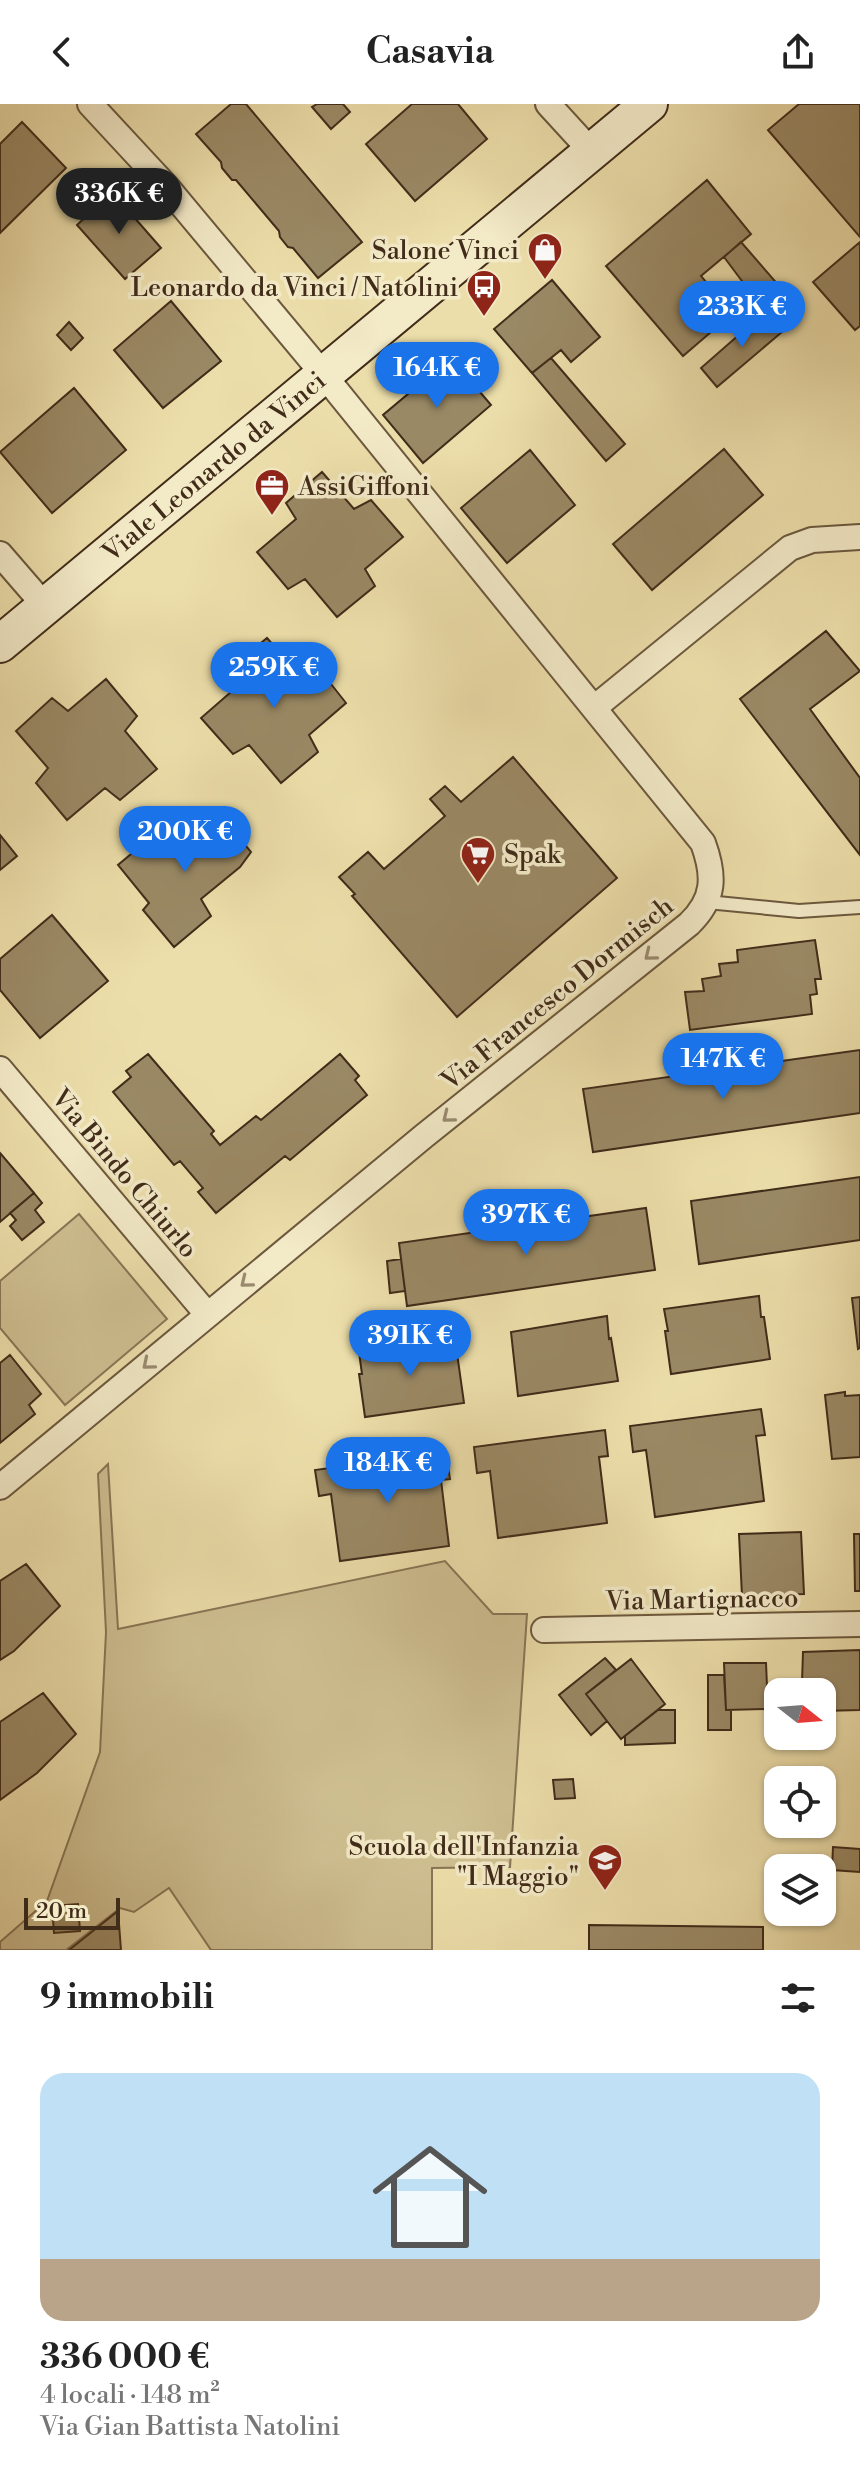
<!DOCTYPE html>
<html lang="it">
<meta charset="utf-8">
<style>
body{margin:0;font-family:"Libre Bodoni",serif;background:#f2f2f2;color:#222;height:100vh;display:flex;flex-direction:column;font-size:30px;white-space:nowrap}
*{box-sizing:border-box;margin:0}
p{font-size:26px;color:#767676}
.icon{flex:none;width:44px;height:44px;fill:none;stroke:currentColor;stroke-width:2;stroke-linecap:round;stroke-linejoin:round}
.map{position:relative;height:1846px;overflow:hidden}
.side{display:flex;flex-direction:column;background:#fff;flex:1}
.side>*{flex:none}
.needle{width:52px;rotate:107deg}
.controls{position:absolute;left:764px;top:1574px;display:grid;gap:16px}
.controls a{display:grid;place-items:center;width:72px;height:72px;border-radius:16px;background:#fff;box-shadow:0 2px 6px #0004;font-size:40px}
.scale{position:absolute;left:24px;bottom:20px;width:96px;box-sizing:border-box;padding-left:8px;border:4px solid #412c1a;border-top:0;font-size:22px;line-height:28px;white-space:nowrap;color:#412c1a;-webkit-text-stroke:6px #f3eac8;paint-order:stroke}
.price{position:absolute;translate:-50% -68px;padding:0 18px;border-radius:28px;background:#1a73e8;color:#fff;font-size:26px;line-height:52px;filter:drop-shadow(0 2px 4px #0008)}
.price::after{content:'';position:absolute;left:50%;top:48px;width:24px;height:18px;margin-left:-12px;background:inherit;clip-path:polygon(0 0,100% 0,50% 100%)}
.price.current{background:#222;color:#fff}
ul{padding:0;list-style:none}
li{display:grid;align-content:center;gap:16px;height:424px;padding:0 40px}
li+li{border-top:2px solid #e0e0e0}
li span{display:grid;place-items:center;height:248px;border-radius:24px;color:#555}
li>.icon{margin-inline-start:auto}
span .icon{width:144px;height:144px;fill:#fffc;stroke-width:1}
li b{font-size:34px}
h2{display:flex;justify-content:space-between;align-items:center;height:96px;padding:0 40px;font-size:34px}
header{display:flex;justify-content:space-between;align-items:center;height:104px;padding:0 40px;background:#fff;font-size:36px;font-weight:700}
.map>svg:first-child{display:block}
.green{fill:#cfc092;stroke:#887656;stroke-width:2}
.building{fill:#9a8965;stroke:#412c1a;stroke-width:2}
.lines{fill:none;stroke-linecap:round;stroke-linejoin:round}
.service-casing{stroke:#6c583e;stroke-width:16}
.minor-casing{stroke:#6c583e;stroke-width:28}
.secondary-casing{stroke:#412c1a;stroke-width:40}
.service{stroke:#f3eac8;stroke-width:12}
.minor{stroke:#f3eac8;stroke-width:24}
.secondary{stroke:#f3eac8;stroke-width:36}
.oneway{stroke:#9a8b71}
.labels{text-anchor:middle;stroke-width:7;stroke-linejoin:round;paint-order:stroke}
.poi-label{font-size:26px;fill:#412c1a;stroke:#f3eac8;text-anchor:end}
.street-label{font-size:26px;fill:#412c1a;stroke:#f3eac8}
</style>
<header><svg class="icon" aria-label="back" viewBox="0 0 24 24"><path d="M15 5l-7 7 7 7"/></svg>Casavia<svg class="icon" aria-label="share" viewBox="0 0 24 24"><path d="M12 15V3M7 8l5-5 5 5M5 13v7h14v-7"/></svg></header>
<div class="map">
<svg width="860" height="1846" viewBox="0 0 860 1846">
<rect width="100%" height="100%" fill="#ecdeaa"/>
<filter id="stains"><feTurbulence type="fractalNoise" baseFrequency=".0025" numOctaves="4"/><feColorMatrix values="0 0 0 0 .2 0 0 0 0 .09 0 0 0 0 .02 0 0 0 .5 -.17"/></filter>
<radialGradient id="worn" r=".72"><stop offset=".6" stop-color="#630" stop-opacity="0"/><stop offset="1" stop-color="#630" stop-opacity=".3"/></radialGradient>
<path class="green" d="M79 1110 167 1215 65 1301 0 1224V1177Z
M108 1360 118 1525 445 1457 493 1510H527L510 1763 432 1764V1846H211L169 1784 134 1808 120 1804 66 1846H0V1838L47 1797 100 1648 106 1528 98 1370Z"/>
<path class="building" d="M231 0H246L362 138 318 174 293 144 288 143 280 133 279 127 236 76H232L222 64 221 58 196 30Z
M317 0H343L350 8 331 25 312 3Z
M412 0H458L487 35 415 97 366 40Z
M799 0H860V133L768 26Z
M22 18 66 64 0 129V40Z
M707 76 751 130 701 172 732 210 683 252 606 162Z
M112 88 161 144 125 175 77 121Z
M741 138 787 191 765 208 724 153Z
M860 138V222L855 226 813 178Z
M552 176 600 233 571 258 561 246 532 269 494 225Z
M171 197 221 257 163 304 114 246Z
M765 208 782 228 717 283 701 264Z
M69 218 83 234 71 246 57 231Z
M451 254 491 301 423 359 383 311Z
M551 254 625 340 606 357 532 269Z
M74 284 126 346 52 409 0 348Z
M724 345 763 391 652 486 613 440Z
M530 346 575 401 507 459 461 404Z
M322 368 354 405 371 396 403 433 365 465 375 482 337 513 305 475 288 485 257 448 296 415 286 399Z
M826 527 860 567 810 605 860 674V751L740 595Z
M267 534 299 571 316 561 346 599 309 631 318 648 281 679 249 641 233 650 201 614 239 581 230 565Z
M106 575 137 612 125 627 157 665 120 696 105 684 67 716 36 679 48 664 16 627 52 594 68 607Z
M513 653 617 774 457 913 352 792 355 790 339 773 368 748 384 765 445 712 430 695 445 682 461 698Z
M215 704 251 748 240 763 201 795 211 812 174 843 143 806 149 799 118 761 155 730 170 742Z
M0 731 17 752 0 766Z
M52 811 108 877 40 934 0 886V855Z
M815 836 821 875H815L817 890 810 891 812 910 690 926 685 888 704 887 702 875 721 872 719 860 738 858 737 846Z
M860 946V1009L593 1048 583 985Z
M148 950 214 1027 211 1030 220 1041 256 1012 261 1016 340 950 359 972 355 976 367 991 290 1056 285 1052 216 1109 198 1088 203 1084 180 1057 174 1061 113 988 131 973 126 967Z
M0 1049 34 1089 0 1118Z
M860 1073V1136L699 1160 691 1097Z
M34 1089 42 1099 35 1106 44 1118 22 1136 10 1122 16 1116 10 1109Z
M646 1104 655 1166 407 1202 399 1139Z
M401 1155 405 1187 390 1189 387 1157Z
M759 1192 761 1213H764L770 1255 671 1270 665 1227H668L664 1205Z
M860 1193V1244L858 1245 852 1194Z
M607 1212 609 1235 611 1234 618 1277 518 1292 511 1228Z
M455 1235 464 1299 365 1313 359 1270H362L359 1248Z
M10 1251 41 1290 29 1301 35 1310 0 1339V1259Z
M845 1288V1292L860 1291V1353L832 1355 825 1291Z
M761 1305 765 1331 756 1332 764 1397 655 1413 646 1346 633 1348 630 1322Z
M605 1326 608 1352 599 1353 607 1419 498 1434 490 1367 477 1369 474 1343Z
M446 1348 450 1375 441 1376 449 1442 340 1457 331 1390 319 1392 315 1366Z
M801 1428 804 1490 742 1492 739 1430Z
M854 1430H860V1487H855Z
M26 1460 60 1502 14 1547 0 1556V1477Z
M860 1546V1606L822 1607V1588H799V1578H802L803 1548Z
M605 1554 616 1566 586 1590 607 1617 591 1631 559 1591Z
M631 1555 665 1600 621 1635 586 1590Z
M724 1559H766L768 1605 726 1606Z
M708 1571H724L726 1606H731V1626H708Z
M43 1589 76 1630 37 1669 0 1696V1618Z
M658 1606H675V1639L625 1641V1632Z
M573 1675 575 1694 555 1695 553 1676Z
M833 1743 860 1745V1768L832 1766Z
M78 1800 80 1827 54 1829 52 1802Z
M118 1807 121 1846H69Z
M589 1821 763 1823V1846H589Z"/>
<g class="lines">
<defs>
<path id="service" d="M707 798 799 807 860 803"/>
<path id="minor" d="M548 0 591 47
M0 450 45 502
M594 604 790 444 812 436 860 433
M0 965 207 1210
M0 1383 424 1032 689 820C715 795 715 772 703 739L323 270 166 82 90 0
M544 1526 860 1520"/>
<g id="secondary">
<path id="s1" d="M0 540 649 0"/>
</g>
</defs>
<use href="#service" class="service-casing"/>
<use href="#minor" class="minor-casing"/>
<use href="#secondary" class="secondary-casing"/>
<use href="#service" class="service"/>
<use href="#minor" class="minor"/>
<use href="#secondary" class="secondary"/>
</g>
<defs><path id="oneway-chevron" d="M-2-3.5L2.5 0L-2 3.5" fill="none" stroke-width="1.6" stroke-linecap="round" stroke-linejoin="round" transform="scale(2)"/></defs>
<g class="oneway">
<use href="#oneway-chevron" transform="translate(650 851) rotate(141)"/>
<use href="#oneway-chevron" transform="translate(448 1013) rotate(141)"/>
<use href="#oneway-chevron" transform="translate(246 1178) rotate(141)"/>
<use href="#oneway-chevron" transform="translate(148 1260) rotate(140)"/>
</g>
<defs>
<symbol id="shop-pin" viewBox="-11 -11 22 30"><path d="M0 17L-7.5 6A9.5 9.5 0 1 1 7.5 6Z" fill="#8f2418" stroke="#f3eac8"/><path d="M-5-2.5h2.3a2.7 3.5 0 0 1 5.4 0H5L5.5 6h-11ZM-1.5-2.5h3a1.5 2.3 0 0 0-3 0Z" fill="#fff"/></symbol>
<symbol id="bus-pin" viewBox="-11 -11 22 30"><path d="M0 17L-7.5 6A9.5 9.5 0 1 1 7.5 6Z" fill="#8f2418" stroke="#f3eac8"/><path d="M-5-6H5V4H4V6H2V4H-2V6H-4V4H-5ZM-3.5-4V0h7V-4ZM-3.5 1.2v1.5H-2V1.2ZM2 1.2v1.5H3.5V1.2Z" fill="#fff"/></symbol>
<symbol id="office-pin" viewBox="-11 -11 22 30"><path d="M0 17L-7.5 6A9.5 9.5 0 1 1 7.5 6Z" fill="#8f2418" stroke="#f3eac8"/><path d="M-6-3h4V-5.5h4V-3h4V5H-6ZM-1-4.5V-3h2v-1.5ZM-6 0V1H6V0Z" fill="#fff"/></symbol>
<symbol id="supermarket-pin" viewBox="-11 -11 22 30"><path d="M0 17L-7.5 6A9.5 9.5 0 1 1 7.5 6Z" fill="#8f2418" stroke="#f3eac8"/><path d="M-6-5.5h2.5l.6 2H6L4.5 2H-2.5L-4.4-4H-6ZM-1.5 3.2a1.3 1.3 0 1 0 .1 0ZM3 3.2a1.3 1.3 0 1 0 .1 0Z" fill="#fff"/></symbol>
<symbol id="school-pin" viewBox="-11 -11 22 30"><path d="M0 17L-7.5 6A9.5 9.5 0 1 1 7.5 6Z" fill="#8f2418" stroke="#f3eac8"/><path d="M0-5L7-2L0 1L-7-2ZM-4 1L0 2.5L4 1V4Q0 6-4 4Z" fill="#fff"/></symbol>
</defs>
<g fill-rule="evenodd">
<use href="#shop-pin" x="525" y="126" width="40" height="54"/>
<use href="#bus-pin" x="464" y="163" width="40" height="54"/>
<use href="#office-pin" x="252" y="362" width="40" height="54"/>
<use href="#supermarket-pin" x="458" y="730" width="40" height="54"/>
<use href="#school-pin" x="585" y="1737" width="40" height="54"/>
</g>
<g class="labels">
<g class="poi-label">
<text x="519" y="155">Salone Vinci</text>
<text x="458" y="192">Leonardo da Vinci / Natolini</text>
<text x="298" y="391" text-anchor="start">AssiGiffoni</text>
<text x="504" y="759" text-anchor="start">Spak</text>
<text x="579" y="1751">Scuola dell'Infanzia<tspan x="579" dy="30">"I Maggio"</tspan></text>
</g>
<g class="street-label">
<text dy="9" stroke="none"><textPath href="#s1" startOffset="278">Viale Leonardo da Vinci</textPath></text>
<text transform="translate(557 889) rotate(-39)" y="9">Via Francesco Dormisch</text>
<text transform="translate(125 1069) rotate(50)" y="9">Via Bindo Chiurlo</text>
<text transform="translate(702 1495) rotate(-1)" y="9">Via Martignacco</text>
</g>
</g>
<rect width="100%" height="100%" filter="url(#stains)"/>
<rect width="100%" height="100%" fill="url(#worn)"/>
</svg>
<div class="controls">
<a><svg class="needle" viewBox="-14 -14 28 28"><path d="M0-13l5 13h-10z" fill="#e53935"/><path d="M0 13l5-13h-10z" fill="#767676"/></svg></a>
<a><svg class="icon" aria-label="locate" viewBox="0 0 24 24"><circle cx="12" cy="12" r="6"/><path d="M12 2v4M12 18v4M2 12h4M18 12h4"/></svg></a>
<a><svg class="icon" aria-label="layers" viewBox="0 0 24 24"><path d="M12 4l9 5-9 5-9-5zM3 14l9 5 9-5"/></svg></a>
</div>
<div class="scale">20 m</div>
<b class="price current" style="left:119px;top:132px">336K €</b>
<b class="price" style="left:742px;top:245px">233K €</b>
<b class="price" style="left:437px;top:306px">164K €</b>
<b class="price" style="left:274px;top:606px">259K €</b>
<b class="price" style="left:185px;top:770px">200K €</b>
<b class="price" style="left:723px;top:997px">147K €</b>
<b class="price" style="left:526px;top:1153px">397K €</b>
<b class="price" style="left:410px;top:1274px">391K €</b>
<b class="price" style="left:388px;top:1401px">184K €</b>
</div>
<section class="side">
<h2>9 immobili<svg class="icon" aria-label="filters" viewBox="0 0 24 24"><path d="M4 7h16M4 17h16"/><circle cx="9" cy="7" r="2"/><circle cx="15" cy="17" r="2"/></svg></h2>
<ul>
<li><span style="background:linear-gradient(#bfe0f5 75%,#b9a48a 0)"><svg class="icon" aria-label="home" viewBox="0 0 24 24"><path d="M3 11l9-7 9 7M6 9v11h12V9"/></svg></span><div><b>336 000 €</b><p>4 locali · 148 m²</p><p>Via Gian Battista Natolini</p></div></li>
</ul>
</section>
